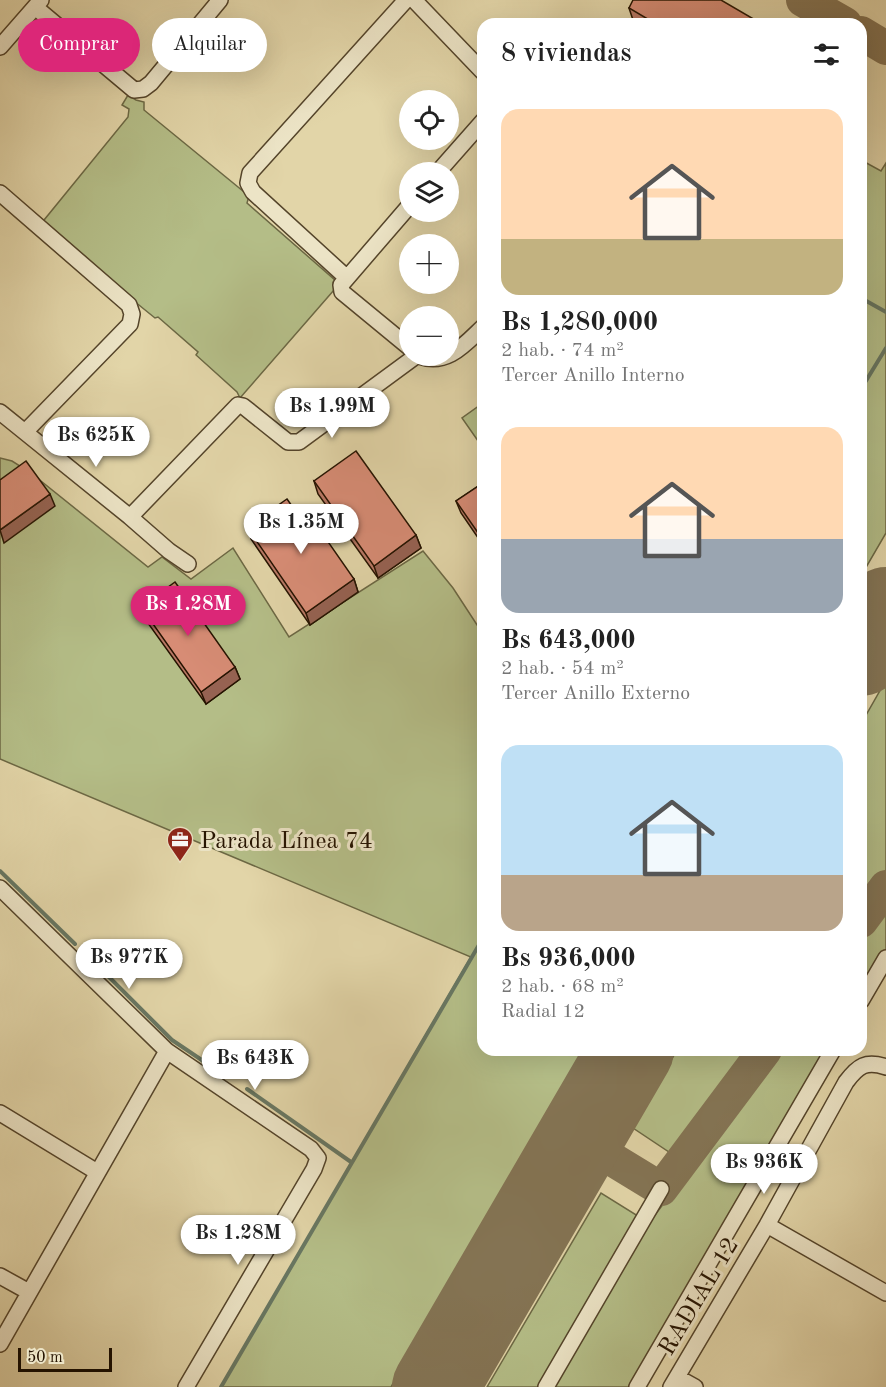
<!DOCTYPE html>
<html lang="es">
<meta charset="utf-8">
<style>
body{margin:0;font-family:"Old Standard TT",serif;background:#f2f2f2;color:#222;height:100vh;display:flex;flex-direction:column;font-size:22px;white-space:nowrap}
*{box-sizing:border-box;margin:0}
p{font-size:20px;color:#767676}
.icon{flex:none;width:33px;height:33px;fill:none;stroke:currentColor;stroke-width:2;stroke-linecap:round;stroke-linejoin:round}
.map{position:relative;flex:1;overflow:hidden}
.details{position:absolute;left:477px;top:18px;width:390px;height:1038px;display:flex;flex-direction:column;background:#fff;border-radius:18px;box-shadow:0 6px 24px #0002}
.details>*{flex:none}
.guide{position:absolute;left:18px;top:18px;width:369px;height:54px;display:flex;gap:12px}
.controls{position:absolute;left:399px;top:90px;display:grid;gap:12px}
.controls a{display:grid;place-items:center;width:60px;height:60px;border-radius:50%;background:#fff;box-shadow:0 6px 24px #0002;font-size:30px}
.scale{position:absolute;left:18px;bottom:15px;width:94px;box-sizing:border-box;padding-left:6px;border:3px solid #251300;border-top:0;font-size:16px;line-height:21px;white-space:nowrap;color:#251300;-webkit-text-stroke:4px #ece4c6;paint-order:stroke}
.price{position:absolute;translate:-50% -51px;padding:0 14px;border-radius:21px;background:#fff;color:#222;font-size:20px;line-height:39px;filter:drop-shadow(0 2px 3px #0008)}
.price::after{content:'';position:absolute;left:50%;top:36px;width:18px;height:14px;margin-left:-9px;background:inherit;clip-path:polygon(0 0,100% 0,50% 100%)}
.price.active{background:#db2777;color:#fff}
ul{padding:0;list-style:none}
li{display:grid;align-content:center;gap:12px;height:318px;padding:0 24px}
li span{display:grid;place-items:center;height:186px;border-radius:18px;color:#555}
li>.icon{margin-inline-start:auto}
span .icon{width:108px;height:108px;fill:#fffc;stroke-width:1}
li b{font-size:26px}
h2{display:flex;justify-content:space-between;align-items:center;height:72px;padding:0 24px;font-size:26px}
.chip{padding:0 21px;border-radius:27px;background:#fff;box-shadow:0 6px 24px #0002;font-size:21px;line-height:54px}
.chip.active{background:#db2777;color:#fff}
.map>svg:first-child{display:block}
.green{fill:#b4bd87;stroke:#6c6844;stroke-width:1.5}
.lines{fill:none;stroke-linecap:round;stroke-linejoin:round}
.stream{stroke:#687762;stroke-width:4}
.taxiway{stroke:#847454;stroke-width:34}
.runway{stroke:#847454;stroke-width:86}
.minor-casing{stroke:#54442a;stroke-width:18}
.minor{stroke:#ece4c6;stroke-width:15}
.wall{fill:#b97865;stroke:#251300;stroke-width:1.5}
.shaded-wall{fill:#966252;stroke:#251300;stroke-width:1.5}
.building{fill:#d78c75;stroke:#251300;stroke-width:1.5}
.labels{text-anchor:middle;stroke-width:6;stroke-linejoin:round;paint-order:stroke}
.poi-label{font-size:24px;fill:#251300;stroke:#ece4c6;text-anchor:start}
.street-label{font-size:24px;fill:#251300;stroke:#ece4c6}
</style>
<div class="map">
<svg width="886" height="1387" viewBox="0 0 886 1387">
<rect width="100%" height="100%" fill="#e2d5a8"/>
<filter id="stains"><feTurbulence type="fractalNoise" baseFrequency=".00333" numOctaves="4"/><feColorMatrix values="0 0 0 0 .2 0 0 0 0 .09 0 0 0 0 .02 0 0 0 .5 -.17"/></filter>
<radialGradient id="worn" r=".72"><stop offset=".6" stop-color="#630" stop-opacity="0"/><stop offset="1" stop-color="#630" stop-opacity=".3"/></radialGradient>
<path class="green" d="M128 95 136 100 144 102V110L249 196 247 203 336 281 337 286 334 290 240 398 237 392 196 355 198 352 158 317 155 318 40 225 128 117 129 109 122 105Z
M861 160 881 171 886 163V533L861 576Z
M483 403V448L462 418Z
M0 458 12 461 31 473 148 567 162 557 191 579 233 548 289 637 423 551 453 588 483 634V645L478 656 483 659V1050H587L391 1387H221L471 957 0 759Z
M886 680V870L861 903V724Z
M886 906V950L861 990V940Z
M677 1050H751L672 1154 633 1128Z
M779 1050H826L630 1387H487L601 1193 649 1223Z"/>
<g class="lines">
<path class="stream" d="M861 298 886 312
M861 389 886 348
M0 871 75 944
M90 958 172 1040 224 1075
M247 1089 351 1162
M221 1387 483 938"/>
<path class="taxiway" d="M803 0 845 24
M861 33 886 48
M861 921 886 887
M579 1139 661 1189 765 1050"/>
<path class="runway" d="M861 653 886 610
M435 1387 631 1050"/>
<defs>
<path id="minor" d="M414 0 483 72
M35 7 134 90 143 89 151 83 220 0
M0 47 41 0
M438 172 483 121
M0 193 129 305 132 314 130 324 25 432
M410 205 341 285 342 292 410 348
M347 278 253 192 248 183 250 173 406 0
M419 356C447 366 464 345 483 327
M0 412 130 517 169 551 188 564
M130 517 238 405 243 406 288 442H299L416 356
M0 888 167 1051 311 1149 318 1158 314 1169 186 1387
M861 1001 886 958
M0 1113 97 1172
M767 1225 886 1293
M0 1276 29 1292
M0 1344 167 1051
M677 1377 695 1387
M546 1387 661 1189
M637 1387 833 1050
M671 1387 767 1225 846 1082C858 1066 866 1060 886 1067"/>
</defs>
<use href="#minor" class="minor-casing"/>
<use href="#minor" class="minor"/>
</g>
<path class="wall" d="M629 8 757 21 758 24H640L633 20Z
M314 481 416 535 421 548 378 578 318 494Z
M483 483V545L461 513 456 501Z
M299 516 354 579 358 592 310 625 251 539 247 527Z
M141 607 235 667 240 679 206 704 145 619Z"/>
<path class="shaded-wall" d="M50 494 55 506 4 543 0 530Z
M416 535 421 548 378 578 374 566Z
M354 579 358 592 310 625 306 613Z
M235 667 240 679 206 704 201 692Z"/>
<path class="building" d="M633 0H721L757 21 755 24H656L629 8Z
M356 451 416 535 374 566 314 481Z
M26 461 50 494 0 530V480Z
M483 483V540L456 501Z
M287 499 299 516 306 510 354 579 306 613 247 527Z
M175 582 235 667 201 692 141 607Z"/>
<defs>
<symbol id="office-pin" viewBox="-11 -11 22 30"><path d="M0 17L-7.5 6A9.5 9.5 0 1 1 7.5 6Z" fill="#8f2418" stroke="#ece4c6"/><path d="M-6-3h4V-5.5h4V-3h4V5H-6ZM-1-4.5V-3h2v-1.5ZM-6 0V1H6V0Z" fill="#fff"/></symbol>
</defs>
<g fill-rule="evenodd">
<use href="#office-pin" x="165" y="825" width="30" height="40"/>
</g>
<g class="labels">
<g class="poi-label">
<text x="200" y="848">Parada Línea 74</text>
</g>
<g class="street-label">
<text transform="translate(698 1296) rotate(-59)" y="8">RADIAL 12</text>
</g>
</g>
<rect width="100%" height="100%" filter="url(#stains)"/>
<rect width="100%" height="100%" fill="url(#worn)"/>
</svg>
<div class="controls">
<a><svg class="icon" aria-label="locate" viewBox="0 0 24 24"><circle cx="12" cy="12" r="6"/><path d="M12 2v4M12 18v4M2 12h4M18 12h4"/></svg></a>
<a><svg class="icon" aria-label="layers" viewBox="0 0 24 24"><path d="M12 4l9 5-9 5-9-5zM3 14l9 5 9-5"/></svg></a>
<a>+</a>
<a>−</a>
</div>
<div class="scale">50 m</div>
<b class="price" style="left:332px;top:439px">Bs 1.99M</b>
<b class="price" style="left:96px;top:468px">Bs 625K</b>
<b class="price" style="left:301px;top:555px">Bs 1.35M</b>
<b class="price active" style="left:188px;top:637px">Bs 1.28M</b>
<b class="price" style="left:129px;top:990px">Bs 977K</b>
<b class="price" style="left:255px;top:1091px">Bs 643K</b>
<b class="price" style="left:764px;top:1195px">Bs 936K</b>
<b class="price" style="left:238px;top:1266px">Bs 1.28M</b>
<div class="guide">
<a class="chip active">Comprar</a>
<a class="chip">Alquilar</a>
</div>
<section class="details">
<h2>8 viviendas<svg class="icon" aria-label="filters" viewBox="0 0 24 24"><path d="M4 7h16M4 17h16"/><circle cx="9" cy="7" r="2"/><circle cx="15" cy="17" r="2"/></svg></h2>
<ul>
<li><span style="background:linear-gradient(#ffd9b3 70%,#c2b280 0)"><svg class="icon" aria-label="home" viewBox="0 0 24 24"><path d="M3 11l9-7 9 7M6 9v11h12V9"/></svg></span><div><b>Bs 1,280,000</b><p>2 hab. · 74 m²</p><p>Tercer Anillo Interno</p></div></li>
<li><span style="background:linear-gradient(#ffd9b3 60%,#9aa5b1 0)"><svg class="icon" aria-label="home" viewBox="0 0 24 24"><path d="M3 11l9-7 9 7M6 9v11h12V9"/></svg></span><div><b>Bs 643,000</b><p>2 hab. · 54 m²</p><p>Tercer Anillo Externo</p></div></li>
<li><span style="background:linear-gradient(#bfe0f5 70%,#b9a48a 0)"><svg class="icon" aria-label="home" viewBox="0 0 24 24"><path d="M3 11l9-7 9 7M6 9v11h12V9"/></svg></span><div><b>Bs 936,000</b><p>2 hab. · 68 m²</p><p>Radial 12</p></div></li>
</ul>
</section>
</div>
